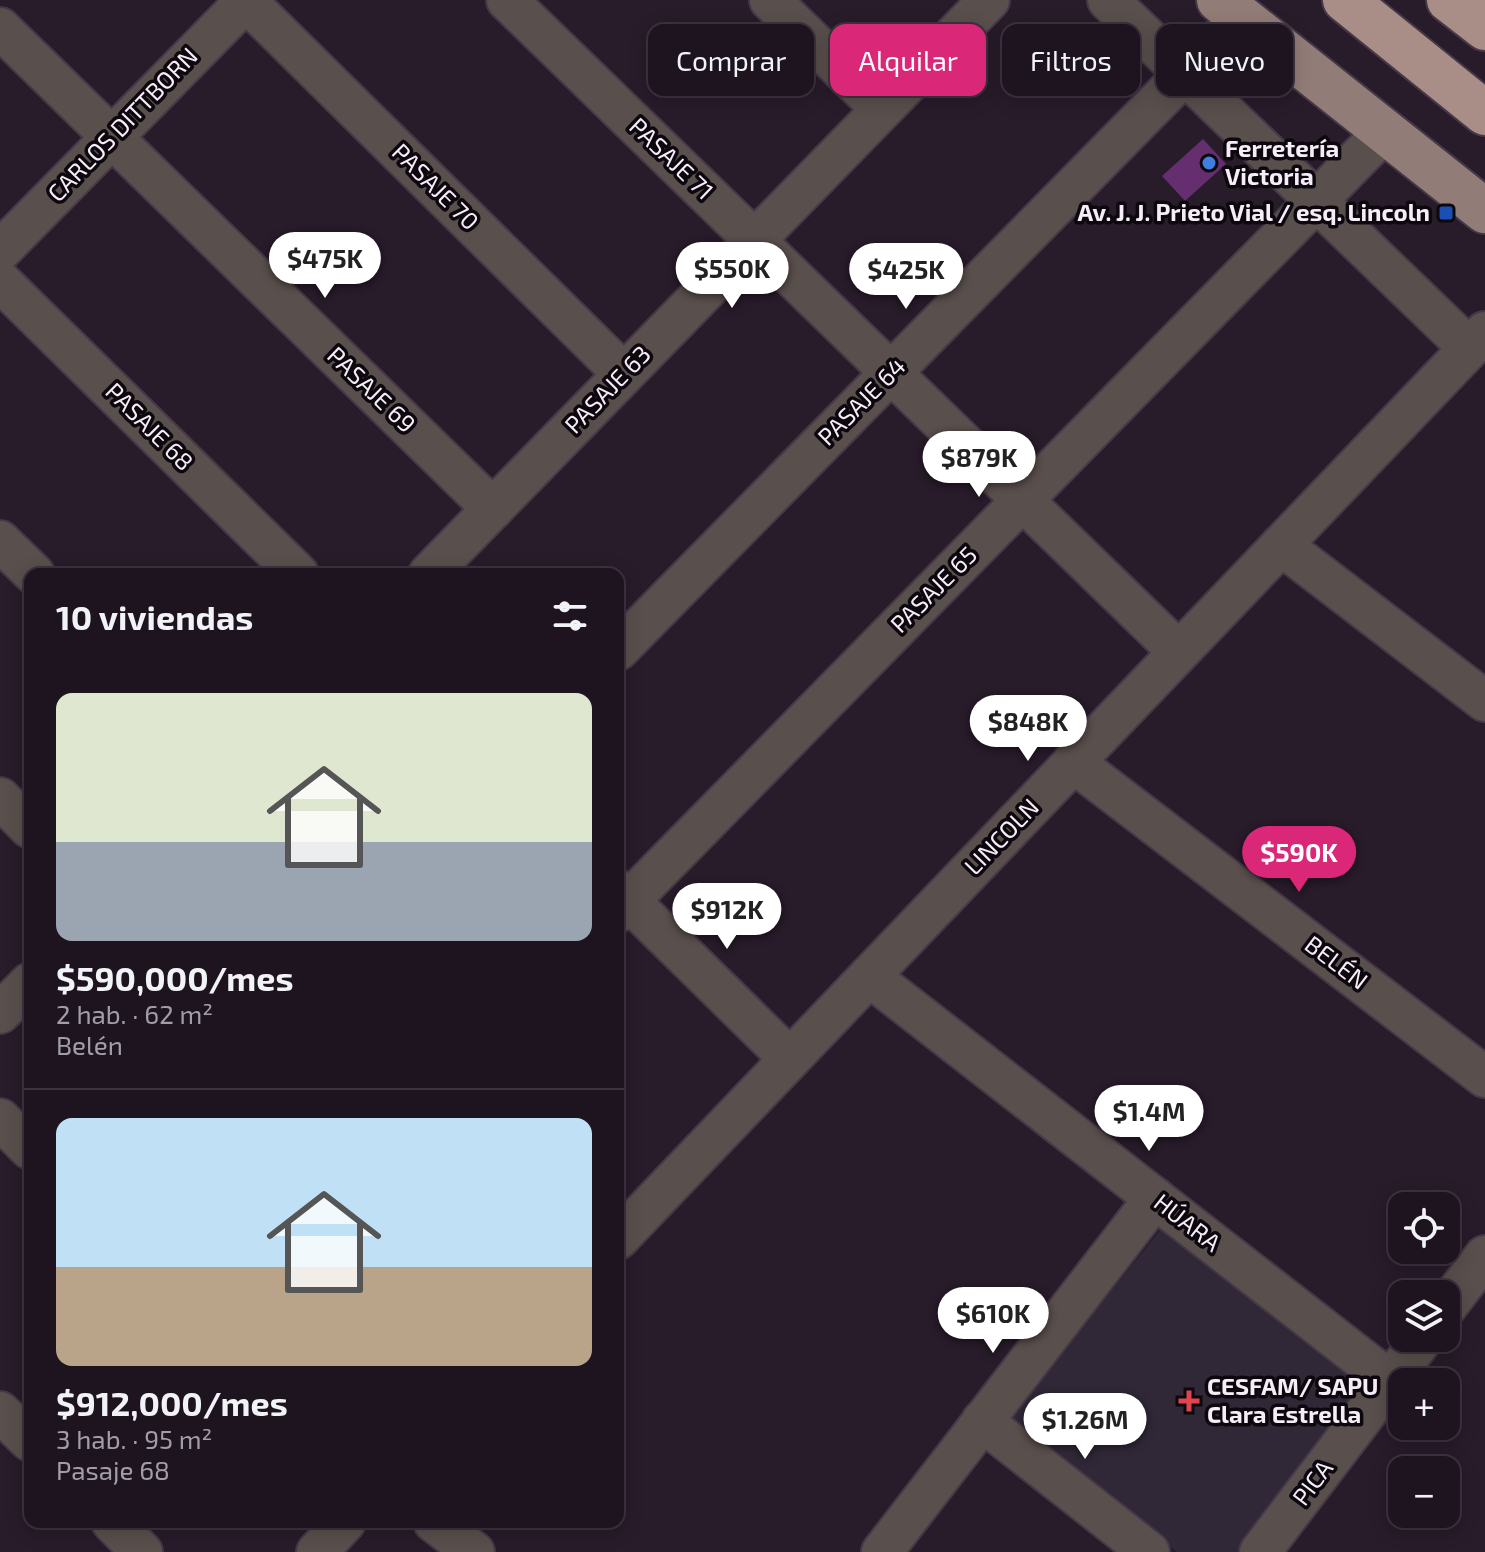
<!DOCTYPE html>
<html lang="es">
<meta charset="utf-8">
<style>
body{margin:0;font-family:"Exo 2",sans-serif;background:#2b212d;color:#f1f3f6;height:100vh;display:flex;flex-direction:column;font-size:30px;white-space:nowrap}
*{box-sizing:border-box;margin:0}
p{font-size:26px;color:#a19ea5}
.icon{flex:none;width:44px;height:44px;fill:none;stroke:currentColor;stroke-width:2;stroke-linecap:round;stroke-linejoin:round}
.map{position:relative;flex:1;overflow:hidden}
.drawer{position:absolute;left:24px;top:568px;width:600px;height:960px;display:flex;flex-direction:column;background:#1e1420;border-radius:16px;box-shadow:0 4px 20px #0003,0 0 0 2px #3c333e}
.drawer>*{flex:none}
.guide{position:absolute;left:648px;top:24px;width:716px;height:72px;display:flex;gap:16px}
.buttons{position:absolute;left:1388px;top:1192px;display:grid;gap:16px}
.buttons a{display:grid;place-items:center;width:72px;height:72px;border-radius:16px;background:#1e1420;box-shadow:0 4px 20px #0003,0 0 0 2px #3c333e;font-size:40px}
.price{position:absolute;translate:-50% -68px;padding:0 18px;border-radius:28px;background:#fff;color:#222;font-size:26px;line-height:52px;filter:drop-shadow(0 2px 4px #0008)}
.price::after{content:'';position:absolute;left:50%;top:48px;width:24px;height:18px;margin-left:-12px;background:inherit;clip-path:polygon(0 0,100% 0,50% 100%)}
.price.selected{background:#db2777;color:#fff}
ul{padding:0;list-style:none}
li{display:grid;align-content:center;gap:16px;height:424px;padding:0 32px}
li+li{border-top:2px solid #3c333e}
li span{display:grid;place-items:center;height:248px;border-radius:16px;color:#555}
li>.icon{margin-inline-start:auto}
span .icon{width:144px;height:144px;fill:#fffc;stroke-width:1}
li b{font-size:34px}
h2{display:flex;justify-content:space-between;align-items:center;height:96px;padding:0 32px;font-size:34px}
.chip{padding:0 28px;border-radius:16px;background:#1e1420;box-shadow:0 4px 20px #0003,0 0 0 2px #3c333e;font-size:28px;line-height:72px}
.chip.selected{background:#db2777;color:#fff}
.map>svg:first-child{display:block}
.medical{fill:#302837}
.building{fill:#642e6f}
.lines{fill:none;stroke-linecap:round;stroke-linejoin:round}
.minor-casing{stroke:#453847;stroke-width:44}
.major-casing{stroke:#453847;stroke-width:48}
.highway-casing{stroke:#453847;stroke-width:48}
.minor{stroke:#594f4c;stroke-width:40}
.major{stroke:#927c77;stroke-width:44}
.highway{stroke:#a98e88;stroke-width:44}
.shop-dot{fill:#3f7fe0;stroke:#0d080e;stroke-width:3}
.transit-dot{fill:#1a4fb4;stroke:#0d080e;stroke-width:3}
.health-dot{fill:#e0444e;stroke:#0d080e;stroke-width:3}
.labels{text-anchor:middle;stroke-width:7;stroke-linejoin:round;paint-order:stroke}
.street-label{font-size:24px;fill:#f6edf8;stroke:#0d080e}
.poi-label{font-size:24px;font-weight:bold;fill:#f6edf8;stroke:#0d080e;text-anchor:start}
</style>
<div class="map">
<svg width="1485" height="1552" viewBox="0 0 1485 1552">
<rect width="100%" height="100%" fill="#281b2a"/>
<path class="medical" d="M1161 1229 1370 1384 1242 1552H1177L1007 1419Z"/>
<path class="building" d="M1203 139 1226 164 1185 201 1162 176Z"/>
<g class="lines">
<defs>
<path id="minor" d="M507 0 1179 652
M770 0 882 109
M1108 0 1469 348
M246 1 624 374
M0 28 493 509
M0 251 247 0
M0 281 298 574
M0 541 34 574
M1281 545 1485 701
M429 574 989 0
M618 650 1241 17
M1073 762 1485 1077
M0 798 30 828
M618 890 790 1059
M618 912 1385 131
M869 976 1390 1381
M0 1013 30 983
M0 1119 30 1149
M618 1239 1485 332
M1446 1307 1485 1256
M0 1412 30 1441
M982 1421 1149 1552
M112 1522 142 1552
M434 1522 474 1552
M317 1552 345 1522
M882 1552 1155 1198
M1260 1552 1423 1338"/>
<path id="major" d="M1219 0 1485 211"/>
<path id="highway" d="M1345 0 1485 113
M1449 0 1485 28"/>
</defs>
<use href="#minor" class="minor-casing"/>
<use href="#major" class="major-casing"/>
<use href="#highway" class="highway-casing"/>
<use href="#minor" class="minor"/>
<use href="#major" class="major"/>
<use href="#highway" class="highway"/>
</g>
<circle class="shop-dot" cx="1209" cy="163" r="8"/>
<rect class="transit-dot" x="1438" y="205" width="16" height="16" rx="4"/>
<path class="health-dot" d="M1185 1389h8v8h8v8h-8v8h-8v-8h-8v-8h8z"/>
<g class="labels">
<g class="street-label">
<text transform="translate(123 125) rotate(-46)" y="8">CARLOS DITTBORN</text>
<text transform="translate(671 159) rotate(44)" y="8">PASAJE 71</text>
<text transform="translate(435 187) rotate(45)" y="8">PASAJE 70</text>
<text transform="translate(371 390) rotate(44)" y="8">PASAJE 69</text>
<text transform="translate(608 390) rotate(-46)" y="8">PASAJE 63</text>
<text transform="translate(862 402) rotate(-45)" y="8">PASAJE 64</text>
<text transform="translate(149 427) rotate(45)" y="8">PASAJE 68</text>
<text transform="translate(934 590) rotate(-45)" y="8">PASAJE 65</text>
<text transform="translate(1002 837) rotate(-46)" y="8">LINCOLN</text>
<text transform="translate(1336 963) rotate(37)" y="8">BELÉN</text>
<text transform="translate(1187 1223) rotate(38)" y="8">HÚARA</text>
<text transform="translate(1313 1483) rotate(-53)" y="8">PICA</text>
</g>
<g class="poi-label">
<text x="1225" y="157">Ferretería<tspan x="1225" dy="28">Victoria</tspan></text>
<text x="1430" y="221" text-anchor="end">Av. J. J. Prieto Vial / esq. Lincoln</text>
<text x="1207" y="1395">CESFAM/ SAPU<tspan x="1207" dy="28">Clara Estrella</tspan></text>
</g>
</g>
</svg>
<div class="buttons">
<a><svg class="icon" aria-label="locate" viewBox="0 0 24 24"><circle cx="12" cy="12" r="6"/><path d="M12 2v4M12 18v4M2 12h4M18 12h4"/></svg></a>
<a><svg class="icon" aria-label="layers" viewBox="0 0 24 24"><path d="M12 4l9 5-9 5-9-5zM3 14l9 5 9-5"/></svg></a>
<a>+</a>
<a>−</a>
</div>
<b class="price" style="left:325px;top:300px">$475K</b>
<b class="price" style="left:732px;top:310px">$550K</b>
<b class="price" style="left:906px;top:311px">$425K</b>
<b class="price" style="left:979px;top:499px">$879K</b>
<b class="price" style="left:1028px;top:763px">$848K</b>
<b class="price selected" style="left:1299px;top:894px">$590K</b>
<b class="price" style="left:727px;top:951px">$912K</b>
<b class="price" style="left:1149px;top:1153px">$1.4M</b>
<b class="price" style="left:993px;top:1355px">$610K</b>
<b class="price" style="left:1085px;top:1461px">$1.26M</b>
<div class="guide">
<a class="chip">Comprar</a>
<a class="chip selected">Alquilar</a>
<a class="chip">Filtros</a>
<a class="chip">Nuevo</a>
</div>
<section class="drawer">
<h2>10 viviendas<svg class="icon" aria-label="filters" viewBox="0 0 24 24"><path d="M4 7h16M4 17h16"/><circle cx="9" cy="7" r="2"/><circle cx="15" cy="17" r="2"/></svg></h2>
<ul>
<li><span style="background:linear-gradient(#dfe7d0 60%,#9aa5b1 0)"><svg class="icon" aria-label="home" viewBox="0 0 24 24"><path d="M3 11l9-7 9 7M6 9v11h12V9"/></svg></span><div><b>$590,000/mes</b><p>2 hab. · 62 m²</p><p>Belén</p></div></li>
<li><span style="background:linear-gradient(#bfe0f5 60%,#b9a48a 0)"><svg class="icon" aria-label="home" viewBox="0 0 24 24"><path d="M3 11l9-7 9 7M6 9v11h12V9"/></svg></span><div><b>$912,000/mes</b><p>3 hab. · 95 m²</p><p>Pasaje 68</p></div></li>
</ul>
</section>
</div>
